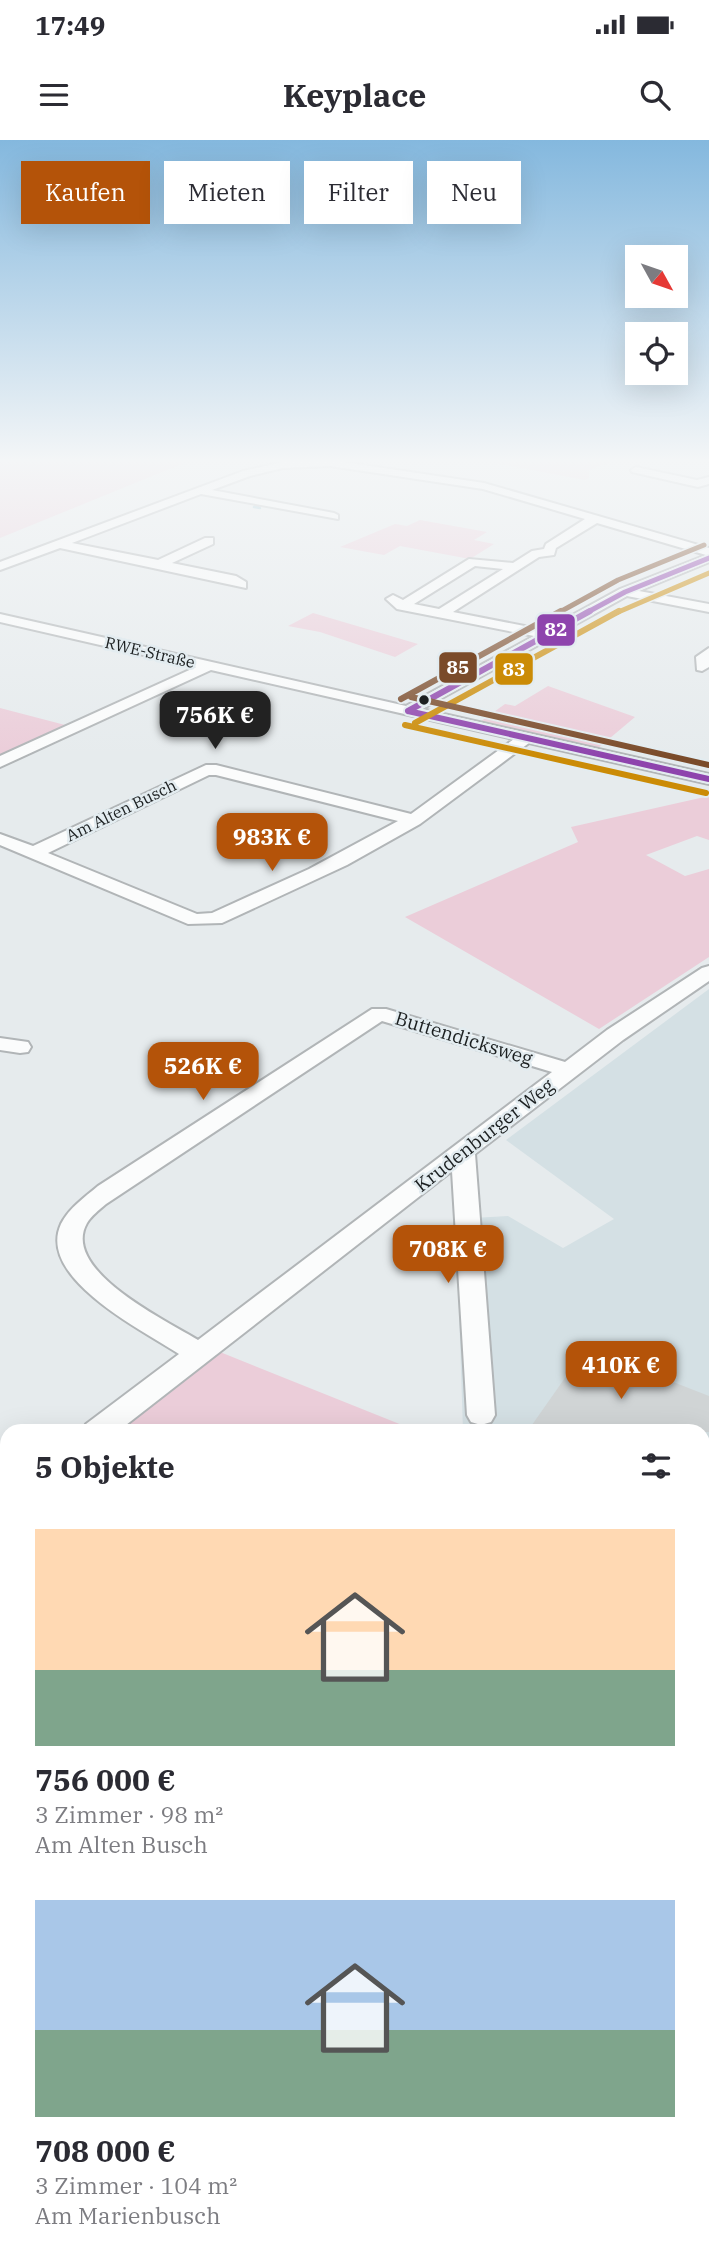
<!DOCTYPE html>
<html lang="de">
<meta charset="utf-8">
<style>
body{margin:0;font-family:"IBM Plex Serif",serif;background:#f2f2f3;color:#2b2b33;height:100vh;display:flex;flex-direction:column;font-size:26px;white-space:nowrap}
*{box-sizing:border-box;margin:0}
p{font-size:23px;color:#7c7c81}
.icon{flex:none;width:38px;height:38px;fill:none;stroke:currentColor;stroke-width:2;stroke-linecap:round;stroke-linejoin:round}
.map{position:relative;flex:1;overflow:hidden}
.side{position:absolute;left:0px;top:1284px;width:710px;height:842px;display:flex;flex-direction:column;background:#fff;border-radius:21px 21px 0 0;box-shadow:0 7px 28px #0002}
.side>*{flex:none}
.banner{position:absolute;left:21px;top:21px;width:668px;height:63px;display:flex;gap:14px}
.needle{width:46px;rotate:130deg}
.controls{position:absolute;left:625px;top:105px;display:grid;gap:14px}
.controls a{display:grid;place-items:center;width:63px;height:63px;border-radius:0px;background:#fff;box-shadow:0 7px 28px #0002;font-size:35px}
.price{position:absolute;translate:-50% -60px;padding:0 16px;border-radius:14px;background:#b45309;color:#fff;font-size:23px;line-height:46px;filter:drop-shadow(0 2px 4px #0008)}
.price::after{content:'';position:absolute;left:50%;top:42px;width:21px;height:16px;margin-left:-10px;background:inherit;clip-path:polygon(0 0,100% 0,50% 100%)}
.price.selected{background:#222;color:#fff}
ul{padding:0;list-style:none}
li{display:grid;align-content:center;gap:14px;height:371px;padding:0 35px}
li span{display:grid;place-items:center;height:217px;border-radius:0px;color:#555}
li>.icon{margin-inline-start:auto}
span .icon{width:126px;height:126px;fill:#fffc;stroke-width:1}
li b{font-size:30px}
h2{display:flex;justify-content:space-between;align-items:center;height:84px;padding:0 35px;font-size:30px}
.pill{padding:0 24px;border-radius:0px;background:#fff;box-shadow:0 7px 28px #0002;font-size:24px;line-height:63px}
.pill.selected{background:#b45309;color:#fff}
.status{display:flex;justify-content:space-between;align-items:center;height:49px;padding:0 35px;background:#fff;direction:ltr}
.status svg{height:19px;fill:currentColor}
header{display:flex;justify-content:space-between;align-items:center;height:91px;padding:0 35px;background:#fff;font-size:32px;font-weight:700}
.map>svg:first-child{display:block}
.built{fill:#d4e0e4}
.green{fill:#ebcdd9}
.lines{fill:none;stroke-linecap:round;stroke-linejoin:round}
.stream{stroke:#8ebfcf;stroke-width:2.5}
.building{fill:#d0d4d5}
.minor-casing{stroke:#b1b5b7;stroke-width:4}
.minor{fill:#fbfcfc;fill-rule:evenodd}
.bus-1-far1-casing{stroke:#e3ecf0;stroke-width:8}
.bus-1-casing{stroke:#e3ecf0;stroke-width:10}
.bus-2-far1-casing{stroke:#e3ecf0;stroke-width:8}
.bus-2-casing{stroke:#e3ecf0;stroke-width:10}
.bus-3-far1-casing{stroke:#e3ecf0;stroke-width:8}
.bus-3-casing{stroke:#e3ecf0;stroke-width:10}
.bus-1-far1{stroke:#8e44ad;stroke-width:5}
.bus-1{stroke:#8e44ad;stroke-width:6}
.bus-2-far1{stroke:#cb8b06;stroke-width:5}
.bus-2{stroke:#cb8b06;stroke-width:6}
.bus-3-far1{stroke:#7a4b2a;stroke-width:5}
.bus-3{stroke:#7a4b2a;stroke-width:6}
.bus-dot{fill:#1b1f20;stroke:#e3ecf0;stroke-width:2.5}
.labels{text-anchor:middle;stroke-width:5;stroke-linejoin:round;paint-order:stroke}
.far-street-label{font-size:16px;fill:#1b1f20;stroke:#e3ecf0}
.street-label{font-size:19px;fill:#1b1f20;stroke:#e3ecf0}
.line-badge{stroke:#e3ecf0;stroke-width:2.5}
.badge-label{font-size:19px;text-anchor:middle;font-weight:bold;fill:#fff}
</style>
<div class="status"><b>17:49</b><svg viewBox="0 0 49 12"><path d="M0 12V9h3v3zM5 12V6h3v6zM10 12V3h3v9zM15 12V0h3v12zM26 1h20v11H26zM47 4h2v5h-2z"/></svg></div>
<header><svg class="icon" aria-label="menu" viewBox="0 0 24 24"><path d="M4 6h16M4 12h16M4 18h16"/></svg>Keyplace<svg class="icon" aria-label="search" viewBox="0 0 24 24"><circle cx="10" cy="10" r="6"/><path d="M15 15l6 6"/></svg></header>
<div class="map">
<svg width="709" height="2126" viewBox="0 0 709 2126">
<rect width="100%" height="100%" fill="#e6ebed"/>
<path class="built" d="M709 849V1688L704 1685V1292L463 1291 456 1079 508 1076 563 1108 614 1079 506 1000Z"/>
<path class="green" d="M0 319H194L0 398Z
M484 319H619L589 330V338L585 340 479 320Z
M420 380 487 392 474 400 494 404 470 419 400 406 384 415 340 407 395 384 407 386Z
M313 473 418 504 395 517 320 492 288 486Z
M548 546 635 577 597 609 480 582 505 564 515 566Z
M0 568 69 586 0 617Z
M709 656V700L697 696 646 715 685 736 709 729V817L599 889 405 777 578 702 571 687Z
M215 1210 417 1291 109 1292Z
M7 1368V2119H449L448 2126H0V1373Z"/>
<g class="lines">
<path class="stream" d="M254 367 260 368 255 365 262 363"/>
</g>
<path class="building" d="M586 1208 709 1256V1292H527Z"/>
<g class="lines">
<defs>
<path id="minor" d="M330 320 484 343 709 408V422L639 451 709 464V472L627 456 422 569 709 634V644L529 603 420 684 347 725 222 783 188 784 0 705V694L33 706 206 625H216L411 674 514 599 211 530 0 627V616L196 527 0 482V474L406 566 534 496 397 469 386 459 393 455 403 460 469 419 513 423 532 411 544 409 546 404 585 379 483 349 330 326 283 328 250 336 212 350 334 373 338 375V379L201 354 72 403 158 420 205 398H213V404L172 423 236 436 246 442V448L60 408 0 430V422L243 331 283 322ZM597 383 706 415 620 449 545 490 453 472 539 417 554 415 556 408ZM475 426 503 429 439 469 414 464ZM209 635H216L398 681 309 729 212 773 197 774 48 713Z
M636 327 697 340 709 337V344L698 347 632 332 631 330Z
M709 508V527L702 531 697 530 696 517Z
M709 826V841L623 900 475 1014 495 1275 491 1282 481 1285 471 1282 467 1275 452 1031 117 1292H82L86 1284 179 1214C144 1191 36 1138 61 1084 69 1068 85 1057 98 1046L372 869H386L565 922 607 890 702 828ZM382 881 552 932 198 1200C167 1181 60 1130 87 1083 91 1076 99 1070 106 1064Z
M0 898 28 902 31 907 28 912 20 913 0 910Z
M0 1325 7 1327V1373L0 1376Z"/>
</defs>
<use href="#minor" class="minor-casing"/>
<use href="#minor" class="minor"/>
<defs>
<path id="bus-1-far1" d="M586 473 625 452 709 418"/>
<path id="bus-1" d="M408 571 590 471
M408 571 709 639"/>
<path id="bus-2-far1" d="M616 473 709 433"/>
<path id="bus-2" d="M415 583 619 471
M405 585 706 653"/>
<path id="bus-3-far1" d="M558 473 618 440 704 405"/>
<path id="bus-3" d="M411 557 709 625
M401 559 561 471"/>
</defs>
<use href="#bus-1-far1" class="bus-1-far1-casing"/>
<use href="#bus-1" class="bus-1-casing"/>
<use href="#bus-2-far1" class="bus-2-far1-casing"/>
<use href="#bus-2" class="bus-2-casing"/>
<use href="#bus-3-far1" class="bus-3-far1-casing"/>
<use href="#bus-3" class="bus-3-casing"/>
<use href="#bus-1-far1" class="bus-1-far1"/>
<use href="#bus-1" class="bus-1"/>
<use href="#bus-2-far1" class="bus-2-far1"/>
<use href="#bus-2" class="bus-2"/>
<use href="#bus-3-far1" class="bus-3-far1"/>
<use href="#bus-3" class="bus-3"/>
</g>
<linearGradient id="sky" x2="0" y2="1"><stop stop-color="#84b8de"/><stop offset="0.52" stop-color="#f4f6f7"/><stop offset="1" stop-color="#f4f6f7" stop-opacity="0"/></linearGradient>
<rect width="709" height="617" fill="url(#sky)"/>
<circle class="bus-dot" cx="424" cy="560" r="6"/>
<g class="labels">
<g class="far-street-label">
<text transform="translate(150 512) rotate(13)" y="6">RWE-Straße</text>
<text transform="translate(121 670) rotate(-26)" y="6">Am Alten Busch</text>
</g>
<g class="street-label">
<text transform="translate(464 898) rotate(17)" y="7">Buttendicksweg</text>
<text transform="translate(484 995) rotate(-38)" y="7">Krudenburger Weg</text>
</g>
</g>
<g class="line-badge">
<rect x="536" y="473" width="40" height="34" rx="7" fill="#8e44ad"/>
<rect x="438" y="511" width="40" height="33" rx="7" fill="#7a4b2a"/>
<rect x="494" y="512" width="40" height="34" rx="7" fill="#cb8b06"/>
</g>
<g class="badge-label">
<text x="556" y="496">82</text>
<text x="458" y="534">85</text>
<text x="514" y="536">83</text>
</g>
</svg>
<div class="controls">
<a><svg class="needle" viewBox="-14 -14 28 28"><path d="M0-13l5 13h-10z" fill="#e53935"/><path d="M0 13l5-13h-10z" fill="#7c7c81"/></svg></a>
<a><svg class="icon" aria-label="locate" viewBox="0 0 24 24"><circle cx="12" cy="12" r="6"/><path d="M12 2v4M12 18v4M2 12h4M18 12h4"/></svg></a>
</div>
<b class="price selected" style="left:215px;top:611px">756K €</b>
<b class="price" style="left:272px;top:733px">983K €</b>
<b class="price" style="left:203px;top:962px">526K €</b>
<b class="price" style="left:448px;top:1145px">708K €</b>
<b class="price" style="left:621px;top:1261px">410K €</b>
<div class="banner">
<a class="pill selected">Kaufen</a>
<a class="pill">Mieten</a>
<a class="pill">Filter</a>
<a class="pill">Neu</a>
</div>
<section class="side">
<h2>5 Objekte<svg class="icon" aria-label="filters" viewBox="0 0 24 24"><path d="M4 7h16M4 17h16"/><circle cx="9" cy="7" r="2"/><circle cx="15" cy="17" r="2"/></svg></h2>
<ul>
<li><span style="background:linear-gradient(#ffd9b3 65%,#7fa58c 0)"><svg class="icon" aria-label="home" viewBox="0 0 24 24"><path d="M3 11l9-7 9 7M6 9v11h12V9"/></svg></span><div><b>756 000 €</b><p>3 Zimmer · 98 m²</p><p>Am Alten Busch</p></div></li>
<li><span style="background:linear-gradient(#a9c7e8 60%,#7fa58c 0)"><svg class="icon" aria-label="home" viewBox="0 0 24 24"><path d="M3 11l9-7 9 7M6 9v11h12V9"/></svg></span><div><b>708 000 €</b><p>3 Zimmer · 104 m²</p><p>Am Marienbusch</p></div></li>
</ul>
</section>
</div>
